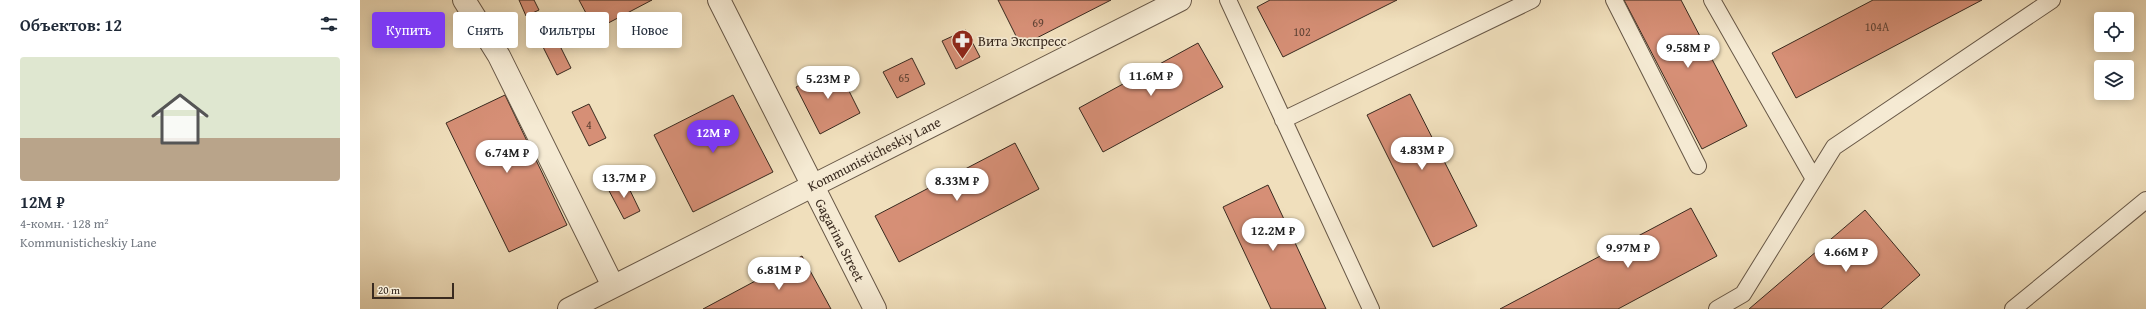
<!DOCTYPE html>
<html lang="ru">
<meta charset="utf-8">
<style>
body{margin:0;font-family:"Gentium Book Plus",serif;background:#f2f2f3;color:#1f2937;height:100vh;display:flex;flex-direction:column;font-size:15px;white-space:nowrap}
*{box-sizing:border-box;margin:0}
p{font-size:13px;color:#747a83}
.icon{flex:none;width:22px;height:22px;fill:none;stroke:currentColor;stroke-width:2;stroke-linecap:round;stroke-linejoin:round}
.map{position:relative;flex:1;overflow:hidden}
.side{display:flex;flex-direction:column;background:#fff;width:360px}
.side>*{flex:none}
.hud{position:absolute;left:12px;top:12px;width:380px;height:36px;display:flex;gap:8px}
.buttons{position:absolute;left:1734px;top:12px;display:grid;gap:8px}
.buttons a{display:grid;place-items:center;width:40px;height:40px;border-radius:4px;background:#fff;box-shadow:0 2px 10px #0003;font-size:20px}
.scale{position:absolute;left:12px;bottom:10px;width:82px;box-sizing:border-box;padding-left:4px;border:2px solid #392a1f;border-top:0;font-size:11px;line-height:14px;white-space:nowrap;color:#392a1f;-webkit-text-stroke:3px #f5ead3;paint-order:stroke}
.price{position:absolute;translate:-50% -34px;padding:0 9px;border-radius:14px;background:#fff;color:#222;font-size:13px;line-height:26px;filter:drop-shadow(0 1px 2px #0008)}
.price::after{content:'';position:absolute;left:50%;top:24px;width:12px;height:9px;margin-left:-6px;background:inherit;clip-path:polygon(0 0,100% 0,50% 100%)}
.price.selected{background:#7c3aed;color:#fff}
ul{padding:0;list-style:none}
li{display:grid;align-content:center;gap:8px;height:212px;padding:0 20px}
li span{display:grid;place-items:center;height:124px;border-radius:4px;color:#555}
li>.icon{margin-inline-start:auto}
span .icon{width:72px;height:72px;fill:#fffc;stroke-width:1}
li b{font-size:17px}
h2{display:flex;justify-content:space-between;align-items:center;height:48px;padding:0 20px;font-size:17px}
.chip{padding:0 14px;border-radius:4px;background:#fff;box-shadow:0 2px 10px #0003;font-size:14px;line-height:36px}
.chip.selected{background:#7c3aed;color:#fff}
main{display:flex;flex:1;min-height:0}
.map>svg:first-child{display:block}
.building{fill:#d68f76;stroke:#392a1f}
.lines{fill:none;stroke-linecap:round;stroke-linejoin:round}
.service-casing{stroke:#675746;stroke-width:18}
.minor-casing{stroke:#675746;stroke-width:24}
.tertiary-casing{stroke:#675746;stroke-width:24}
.service{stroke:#f5ead3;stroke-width:16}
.minor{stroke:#f5ead3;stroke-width:22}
.tertiary{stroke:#f5ead3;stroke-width:22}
.labels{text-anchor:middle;stroke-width:3.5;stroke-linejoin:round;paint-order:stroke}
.number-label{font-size:12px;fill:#604335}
.poi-label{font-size:14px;fill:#392a1f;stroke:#f5ead3;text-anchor:start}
.street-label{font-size:14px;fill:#392a1f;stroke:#f5ead3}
</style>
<main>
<section class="side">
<h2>Объектов: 12<svg class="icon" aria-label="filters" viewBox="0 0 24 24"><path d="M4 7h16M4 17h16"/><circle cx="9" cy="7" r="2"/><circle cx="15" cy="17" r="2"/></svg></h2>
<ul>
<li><span style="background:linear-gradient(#dfe7d0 65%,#b9a48a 0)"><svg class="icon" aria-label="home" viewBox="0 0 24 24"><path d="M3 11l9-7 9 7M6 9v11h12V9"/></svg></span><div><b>12M ₽</b><p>4-комн. · 128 m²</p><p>Kommunisticheskiy Lane</p></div></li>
</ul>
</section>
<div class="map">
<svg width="1786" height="309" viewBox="0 0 1786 309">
<rect width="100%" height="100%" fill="#f0dfbc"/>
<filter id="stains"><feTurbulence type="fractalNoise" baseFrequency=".005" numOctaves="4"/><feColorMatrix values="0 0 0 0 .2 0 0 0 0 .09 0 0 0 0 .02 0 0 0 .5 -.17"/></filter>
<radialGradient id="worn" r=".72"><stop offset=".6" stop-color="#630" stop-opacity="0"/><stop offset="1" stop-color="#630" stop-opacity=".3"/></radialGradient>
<path class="building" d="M159 0H174L179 10 166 16Z
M219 0H292L235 30Z
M638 0H751L661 46Z
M910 0H1037L923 57 897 7Z
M1264 0H1321L1387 126 1342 149Z
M1513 0H1622L1436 98 1412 53Z
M192 30 211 68 197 75 178 37Z
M606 30 620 57 596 69 582 41Z
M838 43 863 87 743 152 719 108Z
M552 58 565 84 537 98 523 72Z
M477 67 500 113 460 134 436 87Z
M1050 94 1117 226 1073 247 1007 115Z
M145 95 207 225 149 252 86 123Z
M373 95 413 172 333 212 294 135Z
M229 104 246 138 229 146 212 112Z
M655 143 679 189 539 262 515 216Z
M264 178 280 211 264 219 247 187Z
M908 185 966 309H911L863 207Z
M1331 208 1357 256 1258 309H1140Z
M1505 210 1560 275 1521 309H1389Z
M442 256 471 309H343Z"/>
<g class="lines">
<defs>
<path id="service" d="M868 0 1011 309
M1254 0 1338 166
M1352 0 1454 179
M923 120 1172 0
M1357 309 1383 294 1474 147 1692 0
M1653 309 1786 200"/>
<path id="minor" d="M104 0 139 56 253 286
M359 0 515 309"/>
<path id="tertiary" d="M209 309 820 0"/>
</defs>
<use href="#service" class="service-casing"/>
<use href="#minor" class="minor-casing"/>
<use href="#tertiary" class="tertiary-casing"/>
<use href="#service" class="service"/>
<use href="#minor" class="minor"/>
<use href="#tertiary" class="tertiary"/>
</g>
<defs>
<symbol id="pharmacy-pin" viewBox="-11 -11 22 30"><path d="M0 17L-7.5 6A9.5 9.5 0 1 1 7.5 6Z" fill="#8f2418" stroke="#f5ead3"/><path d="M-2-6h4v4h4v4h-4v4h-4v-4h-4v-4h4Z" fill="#fff"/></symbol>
</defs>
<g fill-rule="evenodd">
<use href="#pharmacy-pin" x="590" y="28" width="25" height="34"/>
</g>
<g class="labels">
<g class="number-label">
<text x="678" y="27">69</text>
<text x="1517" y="31">104А</text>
<text x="942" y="36">102</text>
<text x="544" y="82">65</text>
<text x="229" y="129">4</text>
</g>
<g class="poi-label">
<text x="618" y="46">Вита Экспресс</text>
</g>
<g class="street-label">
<text transform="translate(514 154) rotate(-27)" y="5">Kommunisticheskiy Lane</text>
<text transform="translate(480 240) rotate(63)" y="5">Gagarina Street</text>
</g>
</g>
<rect width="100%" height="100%" filter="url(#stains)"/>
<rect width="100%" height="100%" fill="url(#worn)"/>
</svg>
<div class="buttons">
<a><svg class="icon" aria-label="locate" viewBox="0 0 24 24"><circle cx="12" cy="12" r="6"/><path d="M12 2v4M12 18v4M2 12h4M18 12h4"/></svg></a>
<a><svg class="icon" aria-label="layers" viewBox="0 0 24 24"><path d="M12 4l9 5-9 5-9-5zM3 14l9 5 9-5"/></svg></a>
</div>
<div class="scale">20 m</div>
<b class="price" style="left:1328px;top:69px">9.58M ₽</b>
<b class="price" style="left:791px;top:97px">11.6M ₽</b>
<b class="price" style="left:468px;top:100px">5.23M ₽</b>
<b class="price selected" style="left:353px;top:154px">12M ₽</b>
<b class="price" style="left:1062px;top:171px">4.83M ₽</b>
<b class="price" style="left:147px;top:174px">6.74M ₽</b>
<b class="price" style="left:264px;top:199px">13.7M ₽</b>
<b class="price" style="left:597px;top:202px">8.33M ₽</b>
<b class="price" style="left:913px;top:252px">12.2M ₽</b>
<b class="price" style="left:1268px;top:269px">9.97M ₽</b>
<b class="price" style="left:1486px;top:273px">4.66M ₽</b>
<b class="price" style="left:419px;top:291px">6.81M ₽</b>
<div class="hud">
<a class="chip selected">Купить</a>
<a class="chip">Снять</a>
<a class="chip">Фильтры</a>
<a class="chip">Новое</a>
</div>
</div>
</main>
